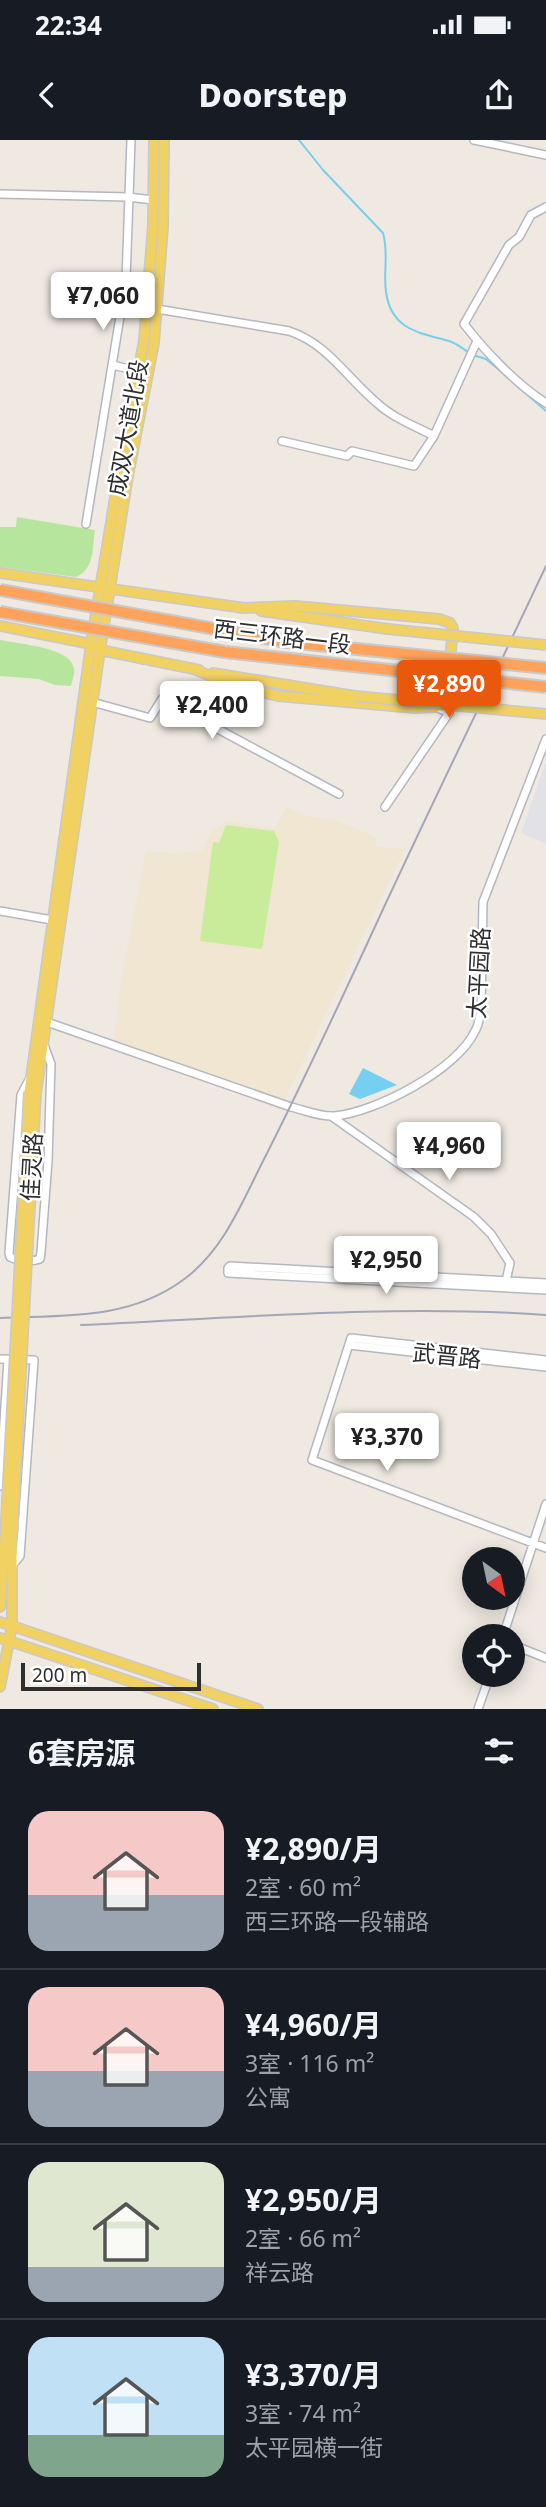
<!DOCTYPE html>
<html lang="zh">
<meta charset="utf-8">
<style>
body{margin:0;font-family:"Noto Sans","Noto Sans SC",sans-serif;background:#242831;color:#f1f3f6;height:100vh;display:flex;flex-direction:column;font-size:26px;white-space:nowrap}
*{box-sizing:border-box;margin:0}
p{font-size:23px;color:#9ea1a6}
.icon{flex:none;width:38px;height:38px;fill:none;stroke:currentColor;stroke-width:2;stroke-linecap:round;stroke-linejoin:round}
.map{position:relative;height:1569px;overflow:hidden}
.side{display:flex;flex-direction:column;background:#171b24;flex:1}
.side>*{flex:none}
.needle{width:46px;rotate:147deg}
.tools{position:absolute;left:462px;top:1407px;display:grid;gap:14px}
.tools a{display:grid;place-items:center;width:63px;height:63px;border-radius:50%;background:#171b24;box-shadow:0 4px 18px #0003;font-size:35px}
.scale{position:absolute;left:21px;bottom:18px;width:180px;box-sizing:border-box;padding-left:7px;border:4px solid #2e2e2e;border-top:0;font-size:19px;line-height:24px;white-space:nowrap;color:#2e2e2e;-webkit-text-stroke:5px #fff;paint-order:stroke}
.price{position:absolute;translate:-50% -60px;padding:0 16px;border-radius:7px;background:#fff;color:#222;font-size:23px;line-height:46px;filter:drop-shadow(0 2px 4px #0008)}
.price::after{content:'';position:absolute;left:50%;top:42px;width:21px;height:16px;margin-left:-10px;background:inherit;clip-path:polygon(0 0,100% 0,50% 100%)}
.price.current{background:#ea580c;color:#fff}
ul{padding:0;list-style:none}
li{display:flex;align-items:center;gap:21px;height:175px;padding:0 28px}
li+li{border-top:2px solid #363941}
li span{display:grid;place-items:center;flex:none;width:196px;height:140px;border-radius:21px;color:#555}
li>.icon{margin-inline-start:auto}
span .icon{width:84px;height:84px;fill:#fffc;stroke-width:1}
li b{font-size:30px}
h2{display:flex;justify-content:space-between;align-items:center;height:84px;padding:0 28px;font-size:30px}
.status{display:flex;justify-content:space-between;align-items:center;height:49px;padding:0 35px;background:#171b24;direction:ltr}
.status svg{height:19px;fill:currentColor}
header{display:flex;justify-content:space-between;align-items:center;height:91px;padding:0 28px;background:#171b24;font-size:32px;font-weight:800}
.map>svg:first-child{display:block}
.industrial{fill:#e3e1e8}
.education{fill:#f0e6d1}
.green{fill:#b6e59e}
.pitch{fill:#c9ec9a}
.water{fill:#75cff0}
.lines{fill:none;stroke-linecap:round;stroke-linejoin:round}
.stream{stroke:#75cff0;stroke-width:2}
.minor-casing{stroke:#b4b7c1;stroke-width:10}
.major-casing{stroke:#c9c9c9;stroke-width:12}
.minor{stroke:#fff;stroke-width:7}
.major{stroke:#f2d163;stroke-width:9}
.rail{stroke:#a3a6b8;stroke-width:2}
.major-bridge-casing{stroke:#c9c9c9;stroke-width:12;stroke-linecap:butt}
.highway-bridge-casing{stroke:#c9c9c9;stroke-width:14;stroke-linecap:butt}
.major-bridge{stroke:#f2d163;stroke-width:9}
.highway-bridge{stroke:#ffa35c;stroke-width:10}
.labels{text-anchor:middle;stroke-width:5;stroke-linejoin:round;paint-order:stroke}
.street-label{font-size:23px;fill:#2e2e2e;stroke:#fff}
</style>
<div class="status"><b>22:34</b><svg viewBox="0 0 49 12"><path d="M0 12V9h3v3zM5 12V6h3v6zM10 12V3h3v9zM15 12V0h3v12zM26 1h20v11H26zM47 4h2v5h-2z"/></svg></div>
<header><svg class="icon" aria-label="back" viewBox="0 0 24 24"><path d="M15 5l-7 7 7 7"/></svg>Doorstep<svg class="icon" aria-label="share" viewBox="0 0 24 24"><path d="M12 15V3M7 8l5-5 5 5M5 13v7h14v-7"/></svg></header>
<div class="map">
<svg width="546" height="1569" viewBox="0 0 546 1569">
<rect width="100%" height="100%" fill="#efe9e1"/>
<path class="industrial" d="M546 622V704L521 693Z"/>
<path class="education" d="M286 667 310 677 334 680 362 691 376 698V707L405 709 284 961 114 901 121 842 146 711 174 713 202 711 212 690 229 681 274 689Z"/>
<path class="green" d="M17 377 95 390C92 408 95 429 76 437L0 427V387H16Z
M0 500C18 504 72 507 74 529 75 534 72 541 71 546L55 545 39 539 0 536Z"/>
<path class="pitch" d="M226 685 274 691 279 702 262 809 200 801 213 702 219 703Z"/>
<path class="water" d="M363 928 397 945 360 959 349 954Z"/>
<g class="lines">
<path class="stream" d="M299 0 323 30 383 93C389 113 383 132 386 152 391 190 420 193 449 201 456 203 462 208 468 212
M473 215 486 219 509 238
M515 244 546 271"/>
<defs>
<path id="minor" d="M474 0 546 15
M0 54 128 57 153 60
M546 67 531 75 519 97 509 105 464 184C485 211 517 245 546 263
M151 168 289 191C328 204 346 237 377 263 393 278 415 286 434 296
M112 225 138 231
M282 301 347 316 352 311 414 326 434 296 477 201
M86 384 126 140 131 0
M92 562 150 578 162 559 339 654
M385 667 449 573 436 567
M0 771 58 781
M41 880 291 967C304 970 320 977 334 976 375 973 458 929 475 891 480 883 480 874 481 865L483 762 546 599
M29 940 21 955 9 1113 10 1117C18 1121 32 1122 40 1119L41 1112 48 1021 51 924 44 905
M331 976 474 1077 491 1094 510 1123 506 1141
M546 1143 230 1126 228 1128V1133L546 1150
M349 1205 546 1227
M0 1219 34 1220 20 1416 11 1427
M546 1220 351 1198 312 1320 546 1408
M0 1346 8 1219
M503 1496 546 1364
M513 1505 546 1518
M478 1569 490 1535"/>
<path id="major" d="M0 433 244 468
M261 471 388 489
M0 486 91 504 100 510 199 530
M194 529 232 545 278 556 415 568 436 567 446 561 453 488 450 483 439 479 295 466 241 468
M213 533 355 556
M29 952 91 504 119 333 144 200 153 85 154 0
M36 953 100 510 128 336 154 203 163 87 164 0
M0 1467 5 1399
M0 1482 258 1569
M0 1498 213 1569
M0 1547 12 1486V1398"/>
</defs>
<use href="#minor" class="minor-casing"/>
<use href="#major" class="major-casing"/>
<use href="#minor" class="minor"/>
<use href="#major" class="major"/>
<path class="rail" d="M0 1178C64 1175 129 1180 183 1140 222 1112 241 1065 262 1023 299 951 333 877 367 804 425 677 487 552 546 426
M81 1185C234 1178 394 1164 546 1175"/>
<defs>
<path id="major-bridge" d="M388 489 546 505
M355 556 546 574
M12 1398 36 953
M5 1399 29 952"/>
<path id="highway-bridge" d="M0 450 287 502 546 528
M0 472 225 512 546 547"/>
</defs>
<use href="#major-bridge" class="major-bridge-casing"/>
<use href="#highway-bridge" class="highway-bridge-casing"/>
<use href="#major-bridge" class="major-bridge"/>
<use href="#highway-bridge" class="highway-bridge"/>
</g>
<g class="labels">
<g class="street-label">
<text transform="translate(128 288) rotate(-80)" y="8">成双大道北段</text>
<text transform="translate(282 497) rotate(7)" y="8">西三环路一段</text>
<text transform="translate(479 833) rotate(-87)" y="8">太平园路</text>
<text transform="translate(32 1027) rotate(-87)" y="8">佳灵路</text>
<text transform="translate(447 1216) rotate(6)" y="8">武晋路</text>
</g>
</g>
</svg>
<div class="tools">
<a><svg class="needle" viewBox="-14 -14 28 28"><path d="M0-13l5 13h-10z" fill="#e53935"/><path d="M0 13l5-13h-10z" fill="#9ea1a6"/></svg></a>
<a><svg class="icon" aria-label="locate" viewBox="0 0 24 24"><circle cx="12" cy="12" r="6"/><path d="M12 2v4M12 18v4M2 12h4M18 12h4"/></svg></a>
</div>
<div class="scale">200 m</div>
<b class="price" style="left:103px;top:192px">¥7,060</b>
<b class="price current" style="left:449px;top:580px">¥2,890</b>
<b class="price" style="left:212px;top:601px">¥2,400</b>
<b class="price" style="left:449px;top:1042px">¥4,960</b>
<b class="price" style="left:386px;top:1156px">¥2,950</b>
<b class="price" style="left:387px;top:1333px">¥3,370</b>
</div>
<section class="side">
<h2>6套房源<svg class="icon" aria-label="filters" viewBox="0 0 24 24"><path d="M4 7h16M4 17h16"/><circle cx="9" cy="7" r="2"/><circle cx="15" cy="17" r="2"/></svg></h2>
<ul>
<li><span style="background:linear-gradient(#f6c9c9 60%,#9aa5b1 0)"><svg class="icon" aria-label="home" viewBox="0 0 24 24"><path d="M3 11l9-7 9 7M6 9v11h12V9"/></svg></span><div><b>¥2,890/月</b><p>2室 · 60 m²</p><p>西三环路一段辅路</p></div></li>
<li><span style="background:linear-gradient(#f6c9c9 60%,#9aa5b1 0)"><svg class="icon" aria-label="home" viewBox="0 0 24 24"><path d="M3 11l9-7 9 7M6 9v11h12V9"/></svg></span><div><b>¥4,960/月</b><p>3室 · 116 m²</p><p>公寓</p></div></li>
<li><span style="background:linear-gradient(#dfe7d0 75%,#9aa5b1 0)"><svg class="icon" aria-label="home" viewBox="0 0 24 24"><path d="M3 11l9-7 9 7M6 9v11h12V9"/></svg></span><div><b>¥2,950/月</b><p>2室 · 66 m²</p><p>祥云路</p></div></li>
<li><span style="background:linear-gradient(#bfe0f5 70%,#7fa58c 0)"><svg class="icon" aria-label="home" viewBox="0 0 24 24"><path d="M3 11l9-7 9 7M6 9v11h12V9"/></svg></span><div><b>¥3,370/月</b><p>3室 · 74 m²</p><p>太平园横一街</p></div></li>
</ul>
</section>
